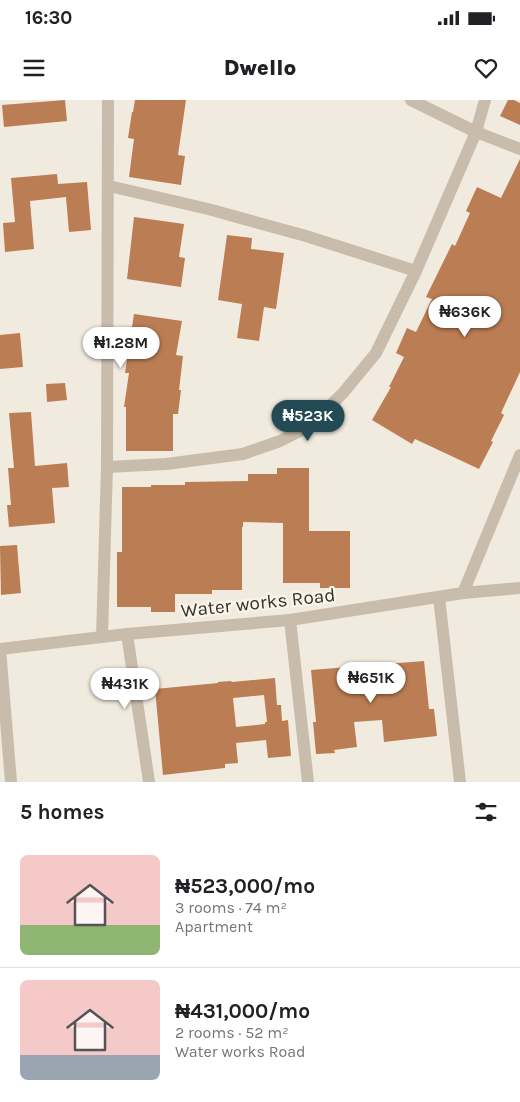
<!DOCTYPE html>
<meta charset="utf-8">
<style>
body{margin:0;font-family:Karla,sans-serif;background:#f2f2f2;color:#202124;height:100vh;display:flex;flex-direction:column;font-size:19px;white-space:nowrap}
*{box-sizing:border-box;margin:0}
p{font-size:16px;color:#757577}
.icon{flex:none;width:28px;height:28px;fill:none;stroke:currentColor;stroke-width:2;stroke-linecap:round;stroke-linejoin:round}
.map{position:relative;height:682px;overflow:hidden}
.panel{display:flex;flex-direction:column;background:#fff;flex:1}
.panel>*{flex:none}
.price{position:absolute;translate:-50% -42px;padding:0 11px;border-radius:18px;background:#fff;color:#222;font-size:16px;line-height:32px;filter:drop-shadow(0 1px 2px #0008)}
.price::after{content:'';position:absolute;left:50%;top:30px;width:15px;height:11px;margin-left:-8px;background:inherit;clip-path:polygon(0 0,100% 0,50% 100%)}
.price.active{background:#234a55;color:#fff}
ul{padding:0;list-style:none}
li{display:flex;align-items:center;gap:15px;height:125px;padding:0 20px}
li+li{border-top:1px solid #e0e0e0}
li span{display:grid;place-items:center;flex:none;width:140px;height:100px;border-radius:8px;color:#555}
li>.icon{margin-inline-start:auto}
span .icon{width:60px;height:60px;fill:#fffc;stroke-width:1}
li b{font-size:21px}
h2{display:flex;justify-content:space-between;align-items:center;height:60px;padding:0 20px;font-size:21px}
.status{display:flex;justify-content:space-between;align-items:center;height:35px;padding:0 25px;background:#fff;direction:ltr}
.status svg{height:14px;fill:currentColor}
header{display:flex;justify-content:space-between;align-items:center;height:65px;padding:0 20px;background:#fff;font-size:22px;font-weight:800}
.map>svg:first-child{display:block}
.building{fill:#bb7d53;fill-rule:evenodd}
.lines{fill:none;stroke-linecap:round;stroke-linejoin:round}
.minor{stroke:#c8bdac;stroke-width:12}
.tertiary{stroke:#c8bdac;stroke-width:12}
.labels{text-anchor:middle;stroke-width:4.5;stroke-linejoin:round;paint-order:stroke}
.street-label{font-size:19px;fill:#37302a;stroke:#f9f5eb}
</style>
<div class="status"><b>16:30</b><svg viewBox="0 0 49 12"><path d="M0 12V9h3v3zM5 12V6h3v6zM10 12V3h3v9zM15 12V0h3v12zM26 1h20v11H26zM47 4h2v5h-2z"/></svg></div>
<header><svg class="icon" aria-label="menu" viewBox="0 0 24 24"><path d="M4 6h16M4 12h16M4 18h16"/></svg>Dwello<svg class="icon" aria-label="heart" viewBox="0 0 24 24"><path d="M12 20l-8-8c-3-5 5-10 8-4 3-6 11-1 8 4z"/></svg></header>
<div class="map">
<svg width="520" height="682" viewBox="0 0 520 682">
<rect width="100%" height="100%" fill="#f1ebdf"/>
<path class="building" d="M65 0 67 21 4 27 2 5Z
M135 0H186L178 55 185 56 181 85 129 77 134 39 128 38 132 12H133Z
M508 0H514L520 3V25L500 16Z
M520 59V272L501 313 504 315 491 341 493 342 479 369 415 339 412 344 372 320 391 287H389L404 257 396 253 407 228 416 232 432 199 426 197 452 144 455 146 470 113 466 111 477 87 501 98Z
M57 74 58 84 87 82 91 130 69 132 66 97 30 101 34 149 5 152 3 123 15 122 11 78Z
M134 117 184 124 179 157 185 158 181 187 127 179Z
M227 135 252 138 251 149 284 153 276 209 264 207 259 241 237 238 242 204 218 200Z
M134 214 182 221 176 255 183 256 179 290H181L178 314H173V351H126V307H124L129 273H125Z
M20 233 23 267 0 269V235Z
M65 283 67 300 47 302 46 284Z
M31 312 35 366 67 363 69 387 52 388 55 423 9 427 7 405H11L8 368H14L9 313Z
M277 368H309V431H350V488H320V483H283V423L243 422V427H242V490H212V494H175V512H151V507H117V452H122V387H151V385H185V382L248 381V374H277Z
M17 445 21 493 1 495 0 446Z
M424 561 429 609H434L437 636 384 642 382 620 354 622 357 647 334 650 335 653 316 654 313 622H316L311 570Z
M275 578 277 605H281L282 621 288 620 291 656 268 658 266 640 236 643 238 663 225 664V668L163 675 155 589 218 583V582L231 581 232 582ZM264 595 267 622H265V624L236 627 233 598Z"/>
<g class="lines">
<path class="minor" d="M411 0 476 32 520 49
M109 86 208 109 306 136 416 171
M107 367 166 364 243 354 280 341 300 331 321 315 343 293 376 253 416 171 476 32 485 0
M463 493 520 488
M439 497 460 682
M290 520 308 682
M127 534 149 682
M102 537 107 367 108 0
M0 549 11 682"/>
<path class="tertiary" d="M0 549 127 534 290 520 463 493 520 355"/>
</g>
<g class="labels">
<g class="street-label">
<text transform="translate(258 502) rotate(-6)" y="7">Water works Road</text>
</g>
</g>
</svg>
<b class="price" style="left:465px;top:238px">₦636K</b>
<b class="price" style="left:121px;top:269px">₦1.28M</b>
<b class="price active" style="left:308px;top:342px">₦523K</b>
<b class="price" style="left:371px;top:604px">₦651K</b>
<b class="price" style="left:125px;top:610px">₦431K</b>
</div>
<section class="panel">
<h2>5 homes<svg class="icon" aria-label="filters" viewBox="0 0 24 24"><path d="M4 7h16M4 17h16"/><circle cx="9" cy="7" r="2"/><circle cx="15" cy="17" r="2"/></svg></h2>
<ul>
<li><span style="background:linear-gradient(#f6c9c9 70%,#8fb573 0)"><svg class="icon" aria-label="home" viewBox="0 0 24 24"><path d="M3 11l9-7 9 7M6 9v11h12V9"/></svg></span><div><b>₦523,000/mo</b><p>3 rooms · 74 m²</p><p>Apartment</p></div></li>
<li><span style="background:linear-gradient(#f6c9c9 75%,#9aa5b1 0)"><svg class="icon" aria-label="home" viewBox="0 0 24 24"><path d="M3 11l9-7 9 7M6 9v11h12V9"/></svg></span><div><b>₦431,000/mo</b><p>2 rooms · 52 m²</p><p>Water works Road</p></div></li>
</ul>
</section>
